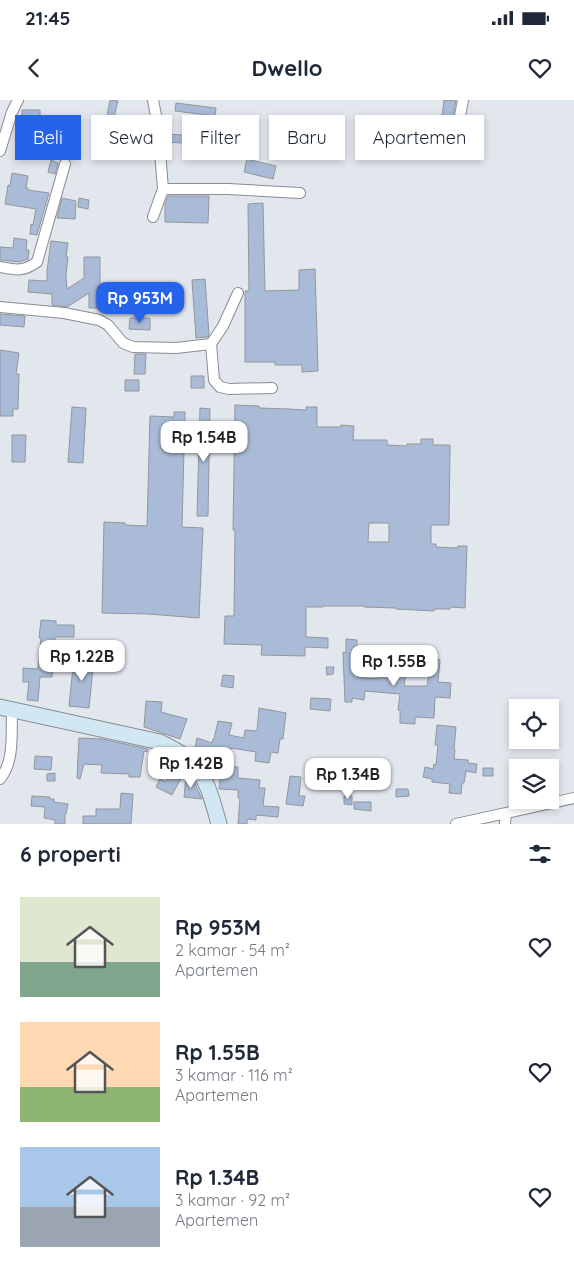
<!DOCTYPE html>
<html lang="id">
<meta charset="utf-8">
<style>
body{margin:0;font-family:Quicksand,sans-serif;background:#f2f2f3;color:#1f2937;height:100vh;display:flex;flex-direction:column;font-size:19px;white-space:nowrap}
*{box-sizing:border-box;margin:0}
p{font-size:16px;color:#747a83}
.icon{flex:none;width:28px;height:28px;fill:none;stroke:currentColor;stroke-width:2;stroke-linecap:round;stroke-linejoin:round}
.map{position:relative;height:724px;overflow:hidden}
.details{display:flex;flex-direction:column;background:#fff;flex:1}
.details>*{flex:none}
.top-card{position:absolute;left:15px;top:15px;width:545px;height:45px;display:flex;gap:10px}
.buttons{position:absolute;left:509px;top:599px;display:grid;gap:10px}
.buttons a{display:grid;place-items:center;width:50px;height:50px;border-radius:0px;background:#fff;box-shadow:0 2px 8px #0003;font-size:25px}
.price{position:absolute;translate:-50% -42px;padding:0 11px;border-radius:10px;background:#fff;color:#222;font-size:16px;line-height:32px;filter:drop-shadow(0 1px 2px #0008)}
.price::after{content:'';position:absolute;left:50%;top:30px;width:15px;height:11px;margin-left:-8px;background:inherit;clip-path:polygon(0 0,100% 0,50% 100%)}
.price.active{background:#2563eb;color:#fff}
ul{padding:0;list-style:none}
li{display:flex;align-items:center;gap:15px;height:125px;padding:0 20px}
li span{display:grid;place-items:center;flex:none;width:140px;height:100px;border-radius:0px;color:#555}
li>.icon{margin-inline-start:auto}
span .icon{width:60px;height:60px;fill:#fffc;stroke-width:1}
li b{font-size:21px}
h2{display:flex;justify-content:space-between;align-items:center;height:60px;padding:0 20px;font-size:21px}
.tag{padding:0 18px;border-radius:0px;background:#fff;box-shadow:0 2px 8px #0003;font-size:18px;line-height:45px}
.tag.active{background:#2563eb;color:#fff}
.status{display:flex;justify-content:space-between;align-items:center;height:35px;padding:0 25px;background:#fff;direction:ltr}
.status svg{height:14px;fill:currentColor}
header{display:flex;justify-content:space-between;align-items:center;height:65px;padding:0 20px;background:#fff;font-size:22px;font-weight:700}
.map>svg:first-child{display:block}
.building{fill:#a9bbd6;stroke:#92979d;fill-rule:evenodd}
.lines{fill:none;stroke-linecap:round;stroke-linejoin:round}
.street-casing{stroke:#888d93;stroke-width:12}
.secondary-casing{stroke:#888d93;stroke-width:17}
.street{stroke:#fff;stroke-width:10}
.secondary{stroke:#d1e8f4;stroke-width:15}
</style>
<div class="status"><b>21:45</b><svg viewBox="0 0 49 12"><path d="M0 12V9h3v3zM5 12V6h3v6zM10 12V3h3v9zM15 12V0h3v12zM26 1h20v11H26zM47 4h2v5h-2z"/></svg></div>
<header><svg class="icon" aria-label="back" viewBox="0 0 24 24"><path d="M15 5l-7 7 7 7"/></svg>Dwello<svg class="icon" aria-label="heart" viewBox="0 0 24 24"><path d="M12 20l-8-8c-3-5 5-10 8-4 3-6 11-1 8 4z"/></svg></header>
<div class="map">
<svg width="574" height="724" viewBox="0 0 574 724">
<rect width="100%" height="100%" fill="#e2e6ed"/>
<path class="building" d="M110 0 118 1 114 17 107 16Z
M444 0 456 1 453 15 454 19 442 17Z
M176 3 216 8 215 16 175 11Z
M22 10H40V36H18V27H22Z
M168 34 211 37V45L167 42Z
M247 59 276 66 273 79 244 72Z
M51 60 58 63 55 74 48 72Z
M12 73 28 76 26 88H28V90L49 93 37 135 30 134 31 124 33 125 36 109 5 104 8 85 10 86Z
M168 96H209L208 123 165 122V104Z
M62 98 76 101 75 119 57 118Z
M79 98 89 100 88 109 78 107Z
M263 103 265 191 299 190V170L315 169 318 271 302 272V265H275V262H245V191H249L248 104Z
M14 138 27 140 26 150H29L28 159 19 162 0 160V147L13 148Z
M51 141 68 143 66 157H68L66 175 67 189 84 178V157H100V185H126L127 203H101V208H89V193L67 207 52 205V194L28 192 29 180 47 181V171Z
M205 179 209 235 208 237 196 238 192 180Z
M0 214 25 216 24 227 0 225Z
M130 218H150V230L129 229Z
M0 250 19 253 16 274H19L18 309H13V316H0Z
M135 254H146L145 274H134Z
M191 276H204V288H191Z
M125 280H139V291H125Z
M235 305 259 306V308L289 309 306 310V307H317V327H340L341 325 354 326 353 340H387V345L406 346 407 344H421V339H433V345H450L449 425H431V444H436V447L457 448 458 446H467L465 508 450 507V509H434V511L396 509V508L364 507V506H323V507H306V537L328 538V548L305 547V556L261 555 262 545 224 544 225 516H234L235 430H233ZM369 423H389V442H368Z
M72 307 86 308 83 363 68 362Z
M200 308 210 309 208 416H197Z
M174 312H185L182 427 203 428 199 518 148 514 102 513 104 422 125 423V425L147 426 150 316 174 317Z
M12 335H26L25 362H12Z
M41 520 56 521V525H74V537H55L52 577H40L38 601 27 600 29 582H23V568L38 569 41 538H39Z
M346 539 357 540V553H358V563H362V578L378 579V575L395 576 396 570 406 572 404 586H427L431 559 440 560 438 582 451 583 450 598 435 597 434 618 415 617V624L400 623V610H398L400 594 365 591 364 600 352 598V602H345L343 552 346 553Z
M74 557 94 558 89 608 69 606Z
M326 567H334L333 574 327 575Z
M223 575 234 576 233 588 221 586Z
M311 598 331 599 330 611 310 609Z
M146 601 162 602 161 612 187 619 180 639 144 627Z
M259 608 286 613 283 639H280L278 653 271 652 269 663 255 661 256 652 231 648 228 666 238 667V678L260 680 259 688H265L263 706 279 707 278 717 256 715V720L247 719V724H238L240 698H238V690L219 689 221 664 206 661 208 651 195 647 197 638 212 643 213 639H214L218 621 232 623 229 635 244 638 245 630 257 631Z
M437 625 456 627 454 650H455L454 659 468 660V663L477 664 476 673 466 671 464 683H462L461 694 449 693 450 684 432 682V679L423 677 425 667 433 669 434 664 436 665 438 645H435Z
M79 638 102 639 148 649 147 652 144 651 140 677H129V674L101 673 102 665 84 664 80 679 77 678Z
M163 654 177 662 186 669 172 695 156 687 160 679 166 682 175 663 162 655Z
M35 656 52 657 51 670 34 669Z
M483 668H493V676H483Z
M55 673V681H47V674Z
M186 676 192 677 202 699 184 697Z
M290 676 301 677 299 696H305L303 706 286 704Z
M396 689H408L409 696 396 697Z
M121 693 133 694 131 724H83V716H96V709H120Z
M32 696 50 697V699H54V702L68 704 66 714H65V724H55V720L44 718 45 707 31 706Z
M344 696H352V705L344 704Z
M354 702H371V711L354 709Z"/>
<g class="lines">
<defs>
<path id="street" d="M153 0 158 26 163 89 153 117
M460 16 463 0
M0 51 12 12 18 0
M163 89H228L300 93
M0 167C16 170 23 172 37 162L65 64
M0 207 64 213 99 220 108 225 123 243 133 247 176 248 211 244 214 280 220 287 229 289 272 288
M211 244 223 226 238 193
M0 679C15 661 11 632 12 610
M456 724 574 698
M505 724 506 713"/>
<path id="secondary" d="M0 607 160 642C171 648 185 654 193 663 208 680 213 703 219 724"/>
</defs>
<use href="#street" class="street-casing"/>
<use href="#secondary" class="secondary-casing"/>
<use href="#street" class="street"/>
<use href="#secondary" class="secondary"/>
</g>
</svg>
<div class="buttons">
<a><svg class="icon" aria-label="locate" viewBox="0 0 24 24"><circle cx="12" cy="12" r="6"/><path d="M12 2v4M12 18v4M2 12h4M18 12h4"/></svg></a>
<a><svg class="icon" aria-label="layers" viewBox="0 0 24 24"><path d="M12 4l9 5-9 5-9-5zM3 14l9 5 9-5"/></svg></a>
</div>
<b class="price active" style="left:140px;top:224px">Rp 953M</b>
<b class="price" style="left:204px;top:363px">Rp 1.54B</b>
<b class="price" style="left:82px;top:582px">Rp 1.22B</b>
<b class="price" style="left:394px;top:587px">Rp 1.55B</b>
<b class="price" style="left:191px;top:689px">Rp 1.42B</b>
<b class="price" style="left:348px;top:700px">Rp 1.34B</b>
<div class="top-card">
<a class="tag active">Beli</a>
<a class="tag">Sewa</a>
<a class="tag">Filter</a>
<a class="tag">Baru</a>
<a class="tag">Apartemen</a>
</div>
</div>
<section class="details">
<h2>6 properti<svg class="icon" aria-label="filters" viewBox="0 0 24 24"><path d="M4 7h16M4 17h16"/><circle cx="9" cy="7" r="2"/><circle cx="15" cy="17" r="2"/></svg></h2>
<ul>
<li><span style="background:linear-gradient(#dfe7d0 65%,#7fa58c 0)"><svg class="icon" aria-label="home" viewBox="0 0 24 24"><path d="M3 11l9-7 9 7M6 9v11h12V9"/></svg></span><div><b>Rp 953M</b><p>2 kamar · 54 m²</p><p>Apartemen</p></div><svg class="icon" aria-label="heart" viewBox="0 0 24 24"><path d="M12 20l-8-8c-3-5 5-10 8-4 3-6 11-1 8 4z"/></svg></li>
<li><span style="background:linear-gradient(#ffd9b3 65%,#8fb573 0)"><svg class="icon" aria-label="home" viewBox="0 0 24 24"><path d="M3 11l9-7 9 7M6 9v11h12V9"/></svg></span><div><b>Rp 1.55B</b><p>3 kamar · 116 m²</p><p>Apartemen</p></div><svg class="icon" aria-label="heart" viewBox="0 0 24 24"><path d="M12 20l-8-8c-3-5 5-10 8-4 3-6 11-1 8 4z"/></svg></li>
<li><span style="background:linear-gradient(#a9c7e8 60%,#9aa5b1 0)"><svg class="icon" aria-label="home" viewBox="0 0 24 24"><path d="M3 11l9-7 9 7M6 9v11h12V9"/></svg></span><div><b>Rp 1.34B</b><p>3 kamar · 92 m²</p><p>Apartemen</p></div><svg class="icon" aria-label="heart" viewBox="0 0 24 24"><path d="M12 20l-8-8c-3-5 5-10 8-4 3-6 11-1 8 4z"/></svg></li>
</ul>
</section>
